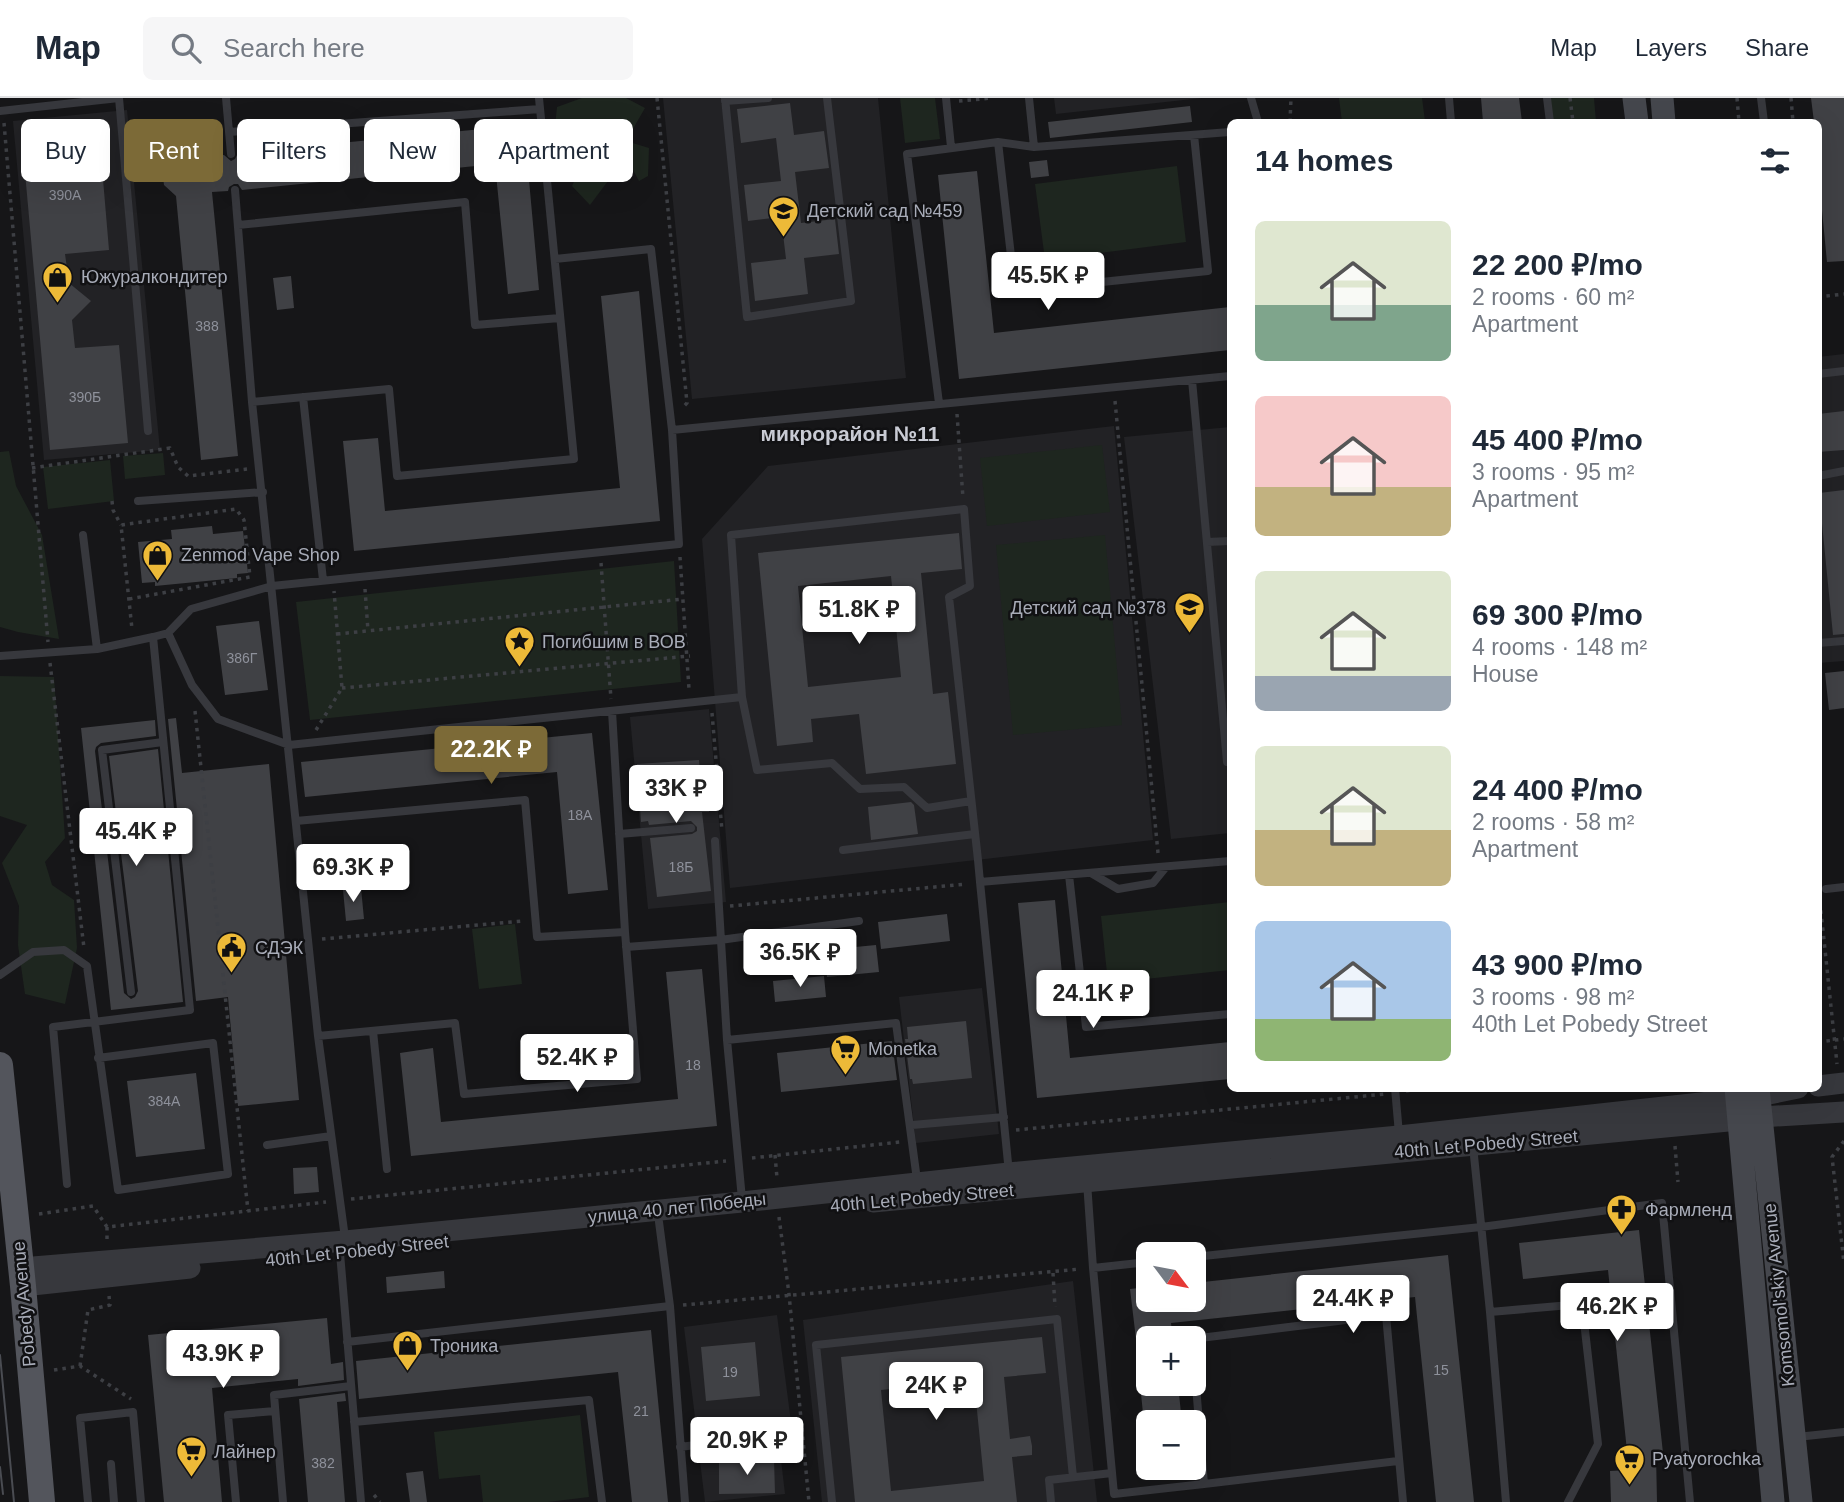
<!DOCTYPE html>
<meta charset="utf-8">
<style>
body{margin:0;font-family:Helvetica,sans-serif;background:#f6f6f7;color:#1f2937;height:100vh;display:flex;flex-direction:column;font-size:26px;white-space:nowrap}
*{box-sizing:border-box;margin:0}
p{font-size:23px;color:#747a83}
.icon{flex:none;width:38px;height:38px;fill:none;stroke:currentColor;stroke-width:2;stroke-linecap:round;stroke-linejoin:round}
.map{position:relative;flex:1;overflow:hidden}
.side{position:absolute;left:1227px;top:21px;width:595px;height:973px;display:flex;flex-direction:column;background:#fff;border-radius:10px;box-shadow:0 7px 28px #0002}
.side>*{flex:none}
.top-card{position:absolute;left:21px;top:21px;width:665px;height:63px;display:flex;gap:14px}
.needle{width:46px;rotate:122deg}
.fabs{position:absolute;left:1136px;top:1144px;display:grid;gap:14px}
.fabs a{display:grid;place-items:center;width:70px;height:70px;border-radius:10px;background:#fff;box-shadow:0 7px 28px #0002;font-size:35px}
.price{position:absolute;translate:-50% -60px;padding:0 16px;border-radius:7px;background:#fff;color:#222;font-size:23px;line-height:46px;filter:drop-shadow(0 2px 4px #0008)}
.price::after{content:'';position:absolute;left:50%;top:42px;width:21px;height:16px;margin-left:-10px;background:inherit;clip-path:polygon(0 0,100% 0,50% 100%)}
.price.current{background:#7c6a37;color:#fff}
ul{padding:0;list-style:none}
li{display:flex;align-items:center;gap:21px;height:175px;padding:0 28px}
li span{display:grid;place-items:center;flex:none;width:196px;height:140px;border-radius:10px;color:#555}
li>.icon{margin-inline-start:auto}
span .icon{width:84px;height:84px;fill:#fffc;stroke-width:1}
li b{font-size:30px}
h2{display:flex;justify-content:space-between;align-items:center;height:84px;padding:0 28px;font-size:30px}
.pill{padding:0 24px;border-radius:10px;background:#fff;box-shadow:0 7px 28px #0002;font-size:24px;line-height:63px}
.pill.current{background:#7c6a37;color:#fff}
header{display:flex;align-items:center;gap:42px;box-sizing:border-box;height:98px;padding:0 35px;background:#fff;border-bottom:2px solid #e0e1e3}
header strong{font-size:33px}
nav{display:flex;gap:38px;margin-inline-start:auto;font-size:24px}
.search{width:490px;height:63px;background:#f6f6f7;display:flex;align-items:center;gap:18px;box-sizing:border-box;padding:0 24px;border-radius:10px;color:#747a83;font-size:26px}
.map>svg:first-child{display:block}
.built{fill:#222225}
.green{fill:#1e261f}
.building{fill:#404145;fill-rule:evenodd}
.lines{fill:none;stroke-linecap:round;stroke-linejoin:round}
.path{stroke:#3d3f44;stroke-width:3.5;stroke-dasharray:3.5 5;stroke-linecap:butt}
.service{stroke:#37383d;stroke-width:8}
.tertiary{stroke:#37383d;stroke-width:21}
.secondary{stroke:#45474d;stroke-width:23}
.primary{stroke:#53555c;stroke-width:26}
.tram{stroke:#4a4c52;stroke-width:2}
.labels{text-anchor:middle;stroke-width:5;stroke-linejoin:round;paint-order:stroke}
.number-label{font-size:14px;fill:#8e919b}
.poi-label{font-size:18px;fill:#a8acb8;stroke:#111113;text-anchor:start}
.street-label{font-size:18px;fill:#a8acb8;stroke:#111113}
.quarter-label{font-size:21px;font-weight:bold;fill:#c9cbd4;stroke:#111113}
</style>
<header>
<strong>Map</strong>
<div class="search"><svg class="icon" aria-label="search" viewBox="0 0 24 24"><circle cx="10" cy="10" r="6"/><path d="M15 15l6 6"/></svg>Search here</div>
<nav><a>Map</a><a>Layers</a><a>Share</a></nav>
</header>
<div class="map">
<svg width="1844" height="1404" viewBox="0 0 1844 1404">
<rect width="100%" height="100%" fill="#161618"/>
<path class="built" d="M663 0H878L906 280 692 301Z
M1054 0H1202L1056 16Z
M127 12 160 352 44 362 13 23Z
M1844 256V563L1818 565V259Z
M1114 328 1153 742 730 790 702 441 768 368Z
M1230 329V735L1171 741 1124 339Z
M709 611 726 804 648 811 630 619Z
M982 890 999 1036 916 1045 899 899Z
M1073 1183 1097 1404H822L803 1222Z
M777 1217 791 1324 697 1336 684 1229Z
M780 1353 785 1396 705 1404 700 1363Z"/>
<path class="green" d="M582 0H626L645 10 626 43 649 50 648 78 639 83 626 59 590 107 572 88 586 56 579 29 554 38 557 9Z
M900 0H935L940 41 905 45Z
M1339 0H1422L1425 23 1342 24Z
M1550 0H1594L1596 24H1552Z
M1177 68 1186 144 1045 162 1035 86Z
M1102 347 1110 414 987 428 980 360Z
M9 353 16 388 42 437 59 541 18 534 0 529V354Z
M163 355 165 377 125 381 123 358Z
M110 362 114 403 48 411 43 369Z
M1105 437 1122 627 1013 637 996 447Z
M674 463 681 584 310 622 296 504Z
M0 578 54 579 65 740 45 764 52 787 74 802 77 850 65 906 25 896 18 847 19 808 2 765 27 727 0 718Z
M1230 804V872L1108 885 1101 818Z
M515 826 522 886 479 891 472 831Z
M580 1317 589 1399 548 1404H483L480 1377 439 1381 434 1334Z"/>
<path class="building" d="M1481 0H1519L1522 24H1483Z
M1811 0H1844V163L1827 164 1818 71V24H1814Z
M790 5 794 37 824 33 829 70 795 74 801 125 835 121 839 156 804 160 808 196 755 203 751 165 786 161 781 119 748 123 744 87 781 83 776 40 741 45 737 11Z
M1190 8 1192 24 1050 40 1048 24Z
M524 27 539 192 508 196 495 66 242 92 238 86H234L229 89 228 93 212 94 238 358 201 362 176 98 164 87 161 63 181 61 196 40 214 58 224 57 231 63 235 61 238 55Z
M99 34 109 152 65 156 69 185 91 203 72 222 75 250 119 247 128 345 50 352 22 41Z
M1047 62 1049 78 1031 80 1029 64Z
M977 73 994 235 1230 209V252L959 281 938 77Z
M291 178 294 210 277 212 273 180Z
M639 193 660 423 354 453 343 343 378 340 385 413 620 390 601 198Z
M1844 313V352L1818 354V316Z
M1844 392V536L1833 537 1819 395Z
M212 428 213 436 243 433 248 475 237 476V480L155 488V484L142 485 138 444 172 441 171 432Z
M959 435 962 471 921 475 933 596 948 594 956 666 866 676 859 616 811 621 813 644 777 648 758 455ZM891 478 901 579 808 589 798 488Z
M259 523 268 592 225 597 216 528Z
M1844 573V610L1829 612 1825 575Z
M176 620 182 675 269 666 299 1002 238 1008 228 899 196 903 168 621Z
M155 622 156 638 101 645 96 649 95 653 124 895 131 901 135 899 138 893 109 658 158 651 183 904 111 912 81 630Z
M592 635 608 792 568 796 557 674 305 699 301 664Z
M699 662 702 694H708L709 714H702L711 793 657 799 650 740 692 736 697 733V729L691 723 649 727 648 723 641 724 637 666Z
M911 704 914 707 918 736 871 742 868 709Z
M361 790 364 821 346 823 343 792Z
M1055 802 1070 960 1230 944V981L1037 1000 1018 805Z
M947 816 950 843 881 851 878 824Z
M876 847 879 874 827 879 824 852Z
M702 871 717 1028 411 1058 400 955 433 950 441 1024 678 1001 666 874Z
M824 878 826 899 775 904 773 883Z
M966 923 972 980 913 986 912 981H910L905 941H908L907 929Z
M892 943 897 982 781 994 777 955Z
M196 975 205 1051 136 1059 127 983Z
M317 1069 319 1094 294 1096 293 1070Z
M1639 1132 1663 1355 1656 1356 1657 1404H1611L1610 1373 1629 1372 1608 1172 1523 1181 1519 1145Z
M1448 1157 1474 1404H1436L1415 1199 1171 1225 1173 1241H1136L1130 1191 1148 1189V1202H1194V1185Z
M444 1173 445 1190 387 1195 386 1179Z
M327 1220 331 1266 343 1264 344 1282 298 1288V1281L212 1290 222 1404H164L148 1237Z
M651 1232 668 1404H632L618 1274 359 1301 356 1263Z
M1042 1239 1046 1275 1004 1279 1010 1341 1030 1338 1032 1348V1357L1012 1359 1017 1404H855L841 1259ZM974 1282 984 1383 891 1393 881 1292Z
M755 1244 760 1298 706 1303 701 1249Z
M1140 1286H1178L1182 1325H1144Z
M345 1295 346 1303 337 1304 345 1404H308L299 1301Z
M774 1361 775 1395 719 1396V1364Z
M423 1373 427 1404H410L406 1375Z"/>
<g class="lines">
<path class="path" d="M657 0 687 305 683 309
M1570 0 1573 24
M1737 0 1739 24
M1791 0 1793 24
M959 3 992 0
M1290 24 1291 0
M4 25 48 544
M1818 199 1844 196
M1115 303 1158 755
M957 316 963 400
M32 370 170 350 178 369 188 378 247 371
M112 403 113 412 121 427
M680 459 689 591
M601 465 611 601
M365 491 368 533
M129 501 250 479 244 422 236 411 121 427 132 531
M337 536 683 501
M50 565 84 850
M342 590 690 558
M195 613 248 1113
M712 615 722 733
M316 632 342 590 334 493
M1820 804 1837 966
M730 808 967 786
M322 841 523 823
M1818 944 1844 941
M1406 993 1428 990
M1016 1032 1385 996
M1844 1043 1832 1059 1844 1165
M1675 1048 1678 1084
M775 1057 777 1080
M752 1060 900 1044
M351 1101 726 1063
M39 1116 93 1108 107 1129 326 1104
M779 1119 789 1196 809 1404
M107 1129V1144
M1053 1175 1055 1209
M683 1207 1080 1171
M80 1268 88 1212 110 1207 109 1198
M54 1272 80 1268 131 1301
M374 1397 380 1404"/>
<path class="service" d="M226 0 231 56
M725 0 747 219 851 203 827 0
M946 0 951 49
M1029 0 1034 49
M1251 0 1258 24
M1449 0 1451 24
M1547 0 1550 24
M1761 0 1764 24
M725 3 768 0
M0 13 119 0 148 333
M229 34 540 11
M998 44 1015 193 1208 173 1194 37
M235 92 252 304 318 938 345 1140
M238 127 465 104 475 227 560 220
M1818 276 1844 273
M1192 282 1227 664 1230 663
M303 299 323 482
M252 304 389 291 397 378 574 361 539 0
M939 305 907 56 998 44 1034 49 1230 34
M672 332 1230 278
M1818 378 1844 373
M138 403 263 394
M83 437 97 551
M1207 444 1230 443
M168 535 192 587 218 621 289 647 742 599
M1818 545 1844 543
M0 558 97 551 153 539 168 535 191 511 272 488 679 446 672 332 651 151 555 161
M971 703 927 710 904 689 860 691 832 665 757 672 742 599 731 437 964 411 970 488 949 499 978 762 980 784
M296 723 525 702 537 839 625 834
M619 736 691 730
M715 743 727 942 742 1101
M843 752 975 736
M1091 775 1118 791 1153 785 1166 769
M1069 777 1086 929 1230 916
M1826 791 1844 789
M626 849 720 842 859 823
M0 877 33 854 64 852 87 868 118 1092 228 1076 213 945 98 960
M131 894 102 652 163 644
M373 933 387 1071
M318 938 455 925 464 996 637 981 625 834 612 613
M727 942 896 925 917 1082
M1395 990 1399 1036
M912 1027 1004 1019
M267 1047 331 1038
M1473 1048 1490 1214 1506 1404
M1009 1075 980 784 1230 763
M1087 1084 1093 1170 1114 1396 1204 1386 1194 1263
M67 1086 53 929 190 912 153 539
M659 1124 670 1208 685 1404
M340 1155 361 1404
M1194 1159 1481 1129 1662 1105 1690 1404
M1093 1170 1148 1164
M1490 1214 1582 1206 1598 1346 1568 1404
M1192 1241 1386 1217 1403 1404
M347 1244 670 1208
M354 1324 589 1302 602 1404
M1797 1339 1844 1334
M680 1349 780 1336
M111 1366 114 1404
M1204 1386 1398 1363
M88 1404 80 1320 133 1314 141 1404
M236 1404 228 1317 275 1313
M283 1404 274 1297 351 1288
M832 1404 816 1247 1057 1221 1073 1379
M1051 1404 1049 1382 1112 1375"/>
<path class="tertiary" d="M1818 988 1844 985
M1759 998 1798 990
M1761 1019 1844 1014
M873 1104 1739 1022
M21 1170 345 1143 742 1104 1009 1075 1399 1038 1737 1001
M23 1188 190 1170"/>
<path class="secondary" d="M1634 0 1637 24
M1662 0 1664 24
M1736 990 1773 1404
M1758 990 1801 1404"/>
<path class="primary" d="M0 967 23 1188 42 1404"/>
<path class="tram" d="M0 1257 14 1404
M0 1369 3 1396"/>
</g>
<defs>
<symbol id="school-pin" viewBox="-11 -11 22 30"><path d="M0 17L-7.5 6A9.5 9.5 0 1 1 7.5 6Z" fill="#edba38" stroke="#111113"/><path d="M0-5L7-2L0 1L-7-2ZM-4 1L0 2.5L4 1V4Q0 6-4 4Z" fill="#111"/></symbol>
<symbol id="shop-pin" viewBox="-11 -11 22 30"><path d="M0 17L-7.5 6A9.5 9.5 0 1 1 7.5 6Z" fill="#edba38" stroke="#111113"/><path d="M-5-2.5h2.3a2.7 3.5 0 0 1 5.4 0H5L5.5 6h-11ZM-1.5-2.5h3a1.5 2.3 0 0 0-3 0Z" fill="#111"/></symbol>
<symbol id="sight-pin" viewBox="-11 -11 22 30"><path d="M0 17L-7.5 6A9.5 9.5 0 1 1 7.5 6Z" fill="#edba38" stroke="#111113"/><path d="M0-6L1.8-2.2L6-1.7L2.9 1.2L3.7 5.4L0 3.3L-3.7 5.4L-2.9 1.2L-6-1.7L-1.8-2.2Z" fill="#111"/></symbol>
<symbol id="civic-pin" viewBox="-11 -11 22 30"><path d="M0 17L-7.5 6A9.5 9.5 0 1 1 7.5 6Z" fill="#edba38" stroke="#111113"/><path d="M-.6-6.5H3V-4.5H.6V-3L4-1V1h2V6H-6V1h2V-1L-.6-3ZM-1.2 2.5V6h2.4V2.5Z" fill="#111"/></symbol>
<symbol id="supermarket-pin" viewBox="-11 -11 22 30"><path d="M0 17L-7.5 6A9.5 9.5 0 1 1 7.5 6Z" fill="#edba38" stroke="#111113"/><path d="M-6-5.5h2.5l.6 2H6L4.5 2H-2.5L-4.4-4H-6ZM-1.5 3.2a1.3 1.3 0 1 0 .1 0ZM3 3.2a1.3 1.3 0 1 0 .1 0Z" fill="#111"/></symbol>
<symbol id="pharmacy-pin" viewBox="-11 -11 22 30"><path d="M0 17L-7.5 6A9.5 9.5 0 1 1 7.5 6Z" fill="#edba38" stroke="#111113"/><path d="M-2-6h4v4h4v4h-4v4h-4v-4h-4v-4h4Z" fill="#111"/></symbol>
</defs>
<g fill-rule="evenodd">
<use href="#school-pin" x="766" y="96" width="35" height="47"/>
<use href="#shop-pin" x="40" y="162" width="35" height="47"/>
<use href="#shop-pin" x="140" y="440" width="35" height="47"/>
<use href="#school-pin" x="1172" y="492" width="35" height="47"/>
<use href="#sight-pin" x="502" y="526" width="35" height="47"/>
<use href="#civic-pin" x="214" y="832" width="35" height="47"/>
<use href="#supermarket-pin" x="828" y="934" width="35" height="47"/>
<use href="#pharmacy-pin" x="1604" y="1094" width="35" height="47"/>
<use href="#shop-pin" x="390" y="1230" width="35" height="47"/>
<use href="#supermarket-pin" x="174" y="1336" width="35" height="47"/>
<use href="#supermarket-pin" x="1612" y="1344" width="35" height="47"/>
</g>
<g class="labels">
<g class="number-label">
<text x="65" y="102">390А</text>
<text x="207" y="233">388</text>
<text x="85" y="304">390Б</text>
<text x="242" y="565">386Г</text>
<text x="580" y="722">18А</text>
<text x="681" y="774">18Б</text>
<text x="693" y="972">18</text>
<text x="164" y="1008">384А</text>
<text x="1441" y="1277">15</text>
<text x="730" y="1279">19</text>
<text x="641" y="1318">21</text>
<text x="323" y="1370">382</text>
</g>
<g class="poi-label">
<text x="807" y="119">Детский сад №459</text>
<text x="81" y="185">Южуралкондитер</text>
<text x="181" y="463">Zenmod Vape Shop</text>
<text x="1166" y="516" text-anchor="end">Детский сад №378</text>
<text x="542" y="550">Погибшим в ВОВ</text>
<text x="255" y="856">СДЭК</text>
<text x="868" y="957">Monetka</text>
<text x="1645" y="1118">Фармленд</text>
<text x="430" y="1254">Троника</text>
<text x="214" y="1360">Лайнер</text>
<text x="1652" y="1367">Pyatyorochka</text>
</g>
<g class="street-label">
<text transform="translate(1486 1046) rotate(-5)" y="6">40th Let Pobedy Street</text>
<text transform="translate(922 1100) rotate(-5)" y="6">40th Let Pobedy Street</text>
<text transform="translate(677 1110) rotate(-6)" y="6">улица 40 лет Победы</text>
<text transform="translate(357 1153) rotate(-6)" y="6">40th Let Pobedy Street</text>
<text transform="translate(1779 1197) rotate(-96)" y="6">Komsomol'skiy Avenue</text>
<text transform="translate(24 1206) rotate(-95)" y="6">Pobedy Avenue</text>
</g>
<g class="quarter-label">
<text x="850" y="343">микрорайон №11</text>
</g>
</g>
</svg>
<div class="fabs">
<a><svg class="needle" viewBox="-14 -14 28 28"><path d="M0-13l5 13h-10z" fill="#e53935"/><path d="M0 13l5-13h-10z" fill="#747a83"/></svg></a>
<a>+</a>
<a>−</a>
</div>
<b class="price" style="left:1048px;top:214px">45.5K ₽</b>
<b class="price" style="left:859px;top:548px">51.8K ₽</b>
<b class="price current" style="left:491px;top:688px">22.2K ₽</b>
<b class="price" style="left:676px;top:727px">33K ₽</b>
<b class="price" style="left:136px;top:770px">45.4K ₽</b>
<b class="price" style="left:353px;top:806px">69.3K ₽</b>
<b class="price" style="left:800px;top:891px">36.5K ₽</b>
<b class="price" style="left:1093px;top:932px">24.1K ₽</b>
<b class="price" style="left:577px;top:996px">52.4K ₽</b>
<b class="price" style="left:1353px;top:1237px">24.4K ₽</b>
<b class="price" style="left:1617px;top:1245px">46.2K ₽</b>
<b class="price" style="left:223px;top:1292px">43.9K ₽</b>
<b class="price" style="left:936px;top:1324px">24K ₽</b>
<b class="price" style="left:747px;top:1379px">20.9K ₽</b>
<div class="top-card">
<a class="pill">Buy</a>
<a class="pill current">Rent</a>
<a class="pill">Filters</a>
<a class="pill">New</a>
<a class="pill">Apartment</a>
</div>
<section class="side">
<h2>14 homes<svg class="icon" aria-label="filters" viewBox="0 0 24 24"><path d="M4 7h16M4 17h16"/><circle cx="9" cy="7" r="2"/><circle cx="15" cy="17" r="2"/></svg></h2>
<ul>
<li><span style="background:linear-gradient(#dfe7d0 60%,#7fa58c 0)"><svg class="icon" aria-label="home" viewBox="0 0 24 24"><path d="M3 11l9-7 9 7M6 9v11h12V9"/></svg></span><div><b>22 200 ₽/mo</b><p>2 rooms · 60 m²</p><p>Apartment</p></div></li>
<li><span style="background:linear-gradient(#f6c9c9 65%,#c2b280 0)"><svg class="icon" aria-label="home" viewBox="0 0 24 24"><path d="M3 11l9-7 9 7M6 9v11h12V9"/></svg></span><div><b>45 400 ₽/mo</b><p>3 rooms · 95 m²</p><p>Apartment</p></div></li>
<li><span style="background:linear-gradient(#dfe7d0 75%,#9aa5b1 0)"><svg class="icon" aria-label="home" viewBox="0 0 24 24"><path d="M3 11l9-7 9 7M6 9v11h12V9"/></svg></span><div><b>69 300 ₽/mo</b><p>4 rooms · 148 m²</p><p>House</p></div></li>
<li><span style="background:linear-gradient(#dfe7d0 60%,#c2b280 0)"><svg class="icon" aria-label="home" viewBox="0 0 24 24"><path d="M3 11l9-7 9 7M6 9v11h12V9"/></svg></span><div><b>24 400 ₽/mo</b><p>2 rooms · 58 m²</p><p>Apartment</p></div></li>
<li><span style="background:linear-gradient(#a9c7e8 70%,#8fb573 0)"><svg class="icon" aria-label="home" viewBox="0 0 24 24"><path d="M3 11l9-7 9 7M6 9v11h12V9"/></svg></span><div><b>43 900 ₽/mo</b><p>3 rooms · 98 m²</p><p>40th Let Pobedy Street</p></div></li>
</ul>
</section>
</div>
